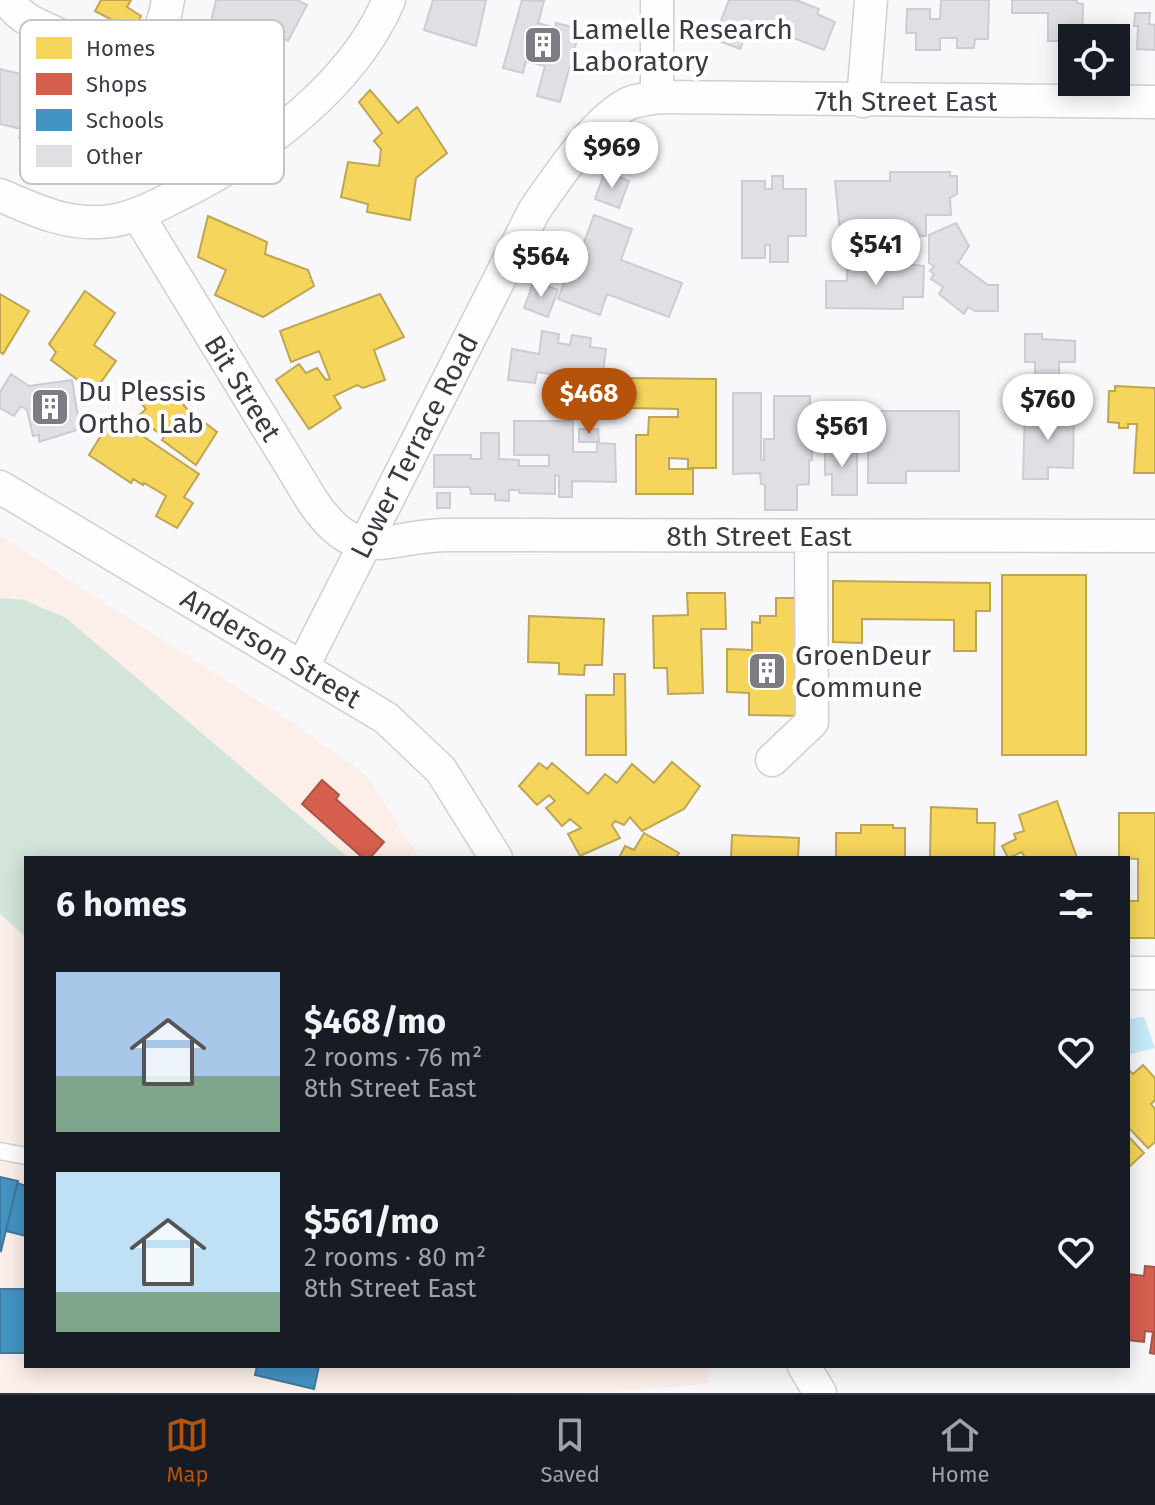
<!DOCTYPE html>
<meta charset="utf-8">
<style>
body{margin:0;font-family:"Fira Sans",sans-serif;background:#242831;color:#f1f3f6;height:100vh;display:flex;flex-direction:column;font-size:30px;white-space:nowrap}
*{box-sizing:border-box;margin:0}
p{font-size:26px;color:#9ea1a6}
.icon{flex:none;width:44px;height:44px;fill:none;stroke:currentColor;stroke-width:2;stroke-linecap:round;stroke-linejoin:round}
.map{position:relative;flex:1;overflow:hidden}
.panel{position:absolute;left:24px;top:856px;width:1106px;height:512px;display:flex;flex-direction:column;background:#171b24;border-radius:0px;box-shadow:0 4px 20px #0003}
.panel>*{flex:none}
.controls{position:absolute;left:1058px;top:24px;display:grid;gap:16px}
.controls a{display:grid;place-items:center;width:72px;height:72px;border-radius:0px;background:#171b24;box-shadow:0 4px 20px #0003;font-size:40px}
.price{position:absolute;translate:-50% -68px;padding:0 18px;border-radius:28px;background:#fff;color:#222;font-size:26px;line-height:52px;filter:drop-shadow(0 2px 4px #0008)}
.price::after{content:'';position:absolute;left:50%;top:48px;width:24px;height:18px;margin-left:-12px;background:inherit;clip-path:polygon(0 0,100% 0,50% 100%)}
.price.on{background:#b45309;color:#fff}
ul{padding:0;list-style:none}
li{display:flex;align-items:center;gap:24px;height:200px;padding:0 32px}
li span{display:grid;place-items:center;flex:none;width:224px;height:160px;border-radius:0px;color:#555}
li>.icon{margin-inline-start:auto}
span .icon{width:96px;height:96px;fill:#fffc;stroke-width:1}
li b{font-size:34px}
h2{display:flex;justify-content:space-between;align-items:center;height:96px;padding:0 32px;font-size:34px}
.tab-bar{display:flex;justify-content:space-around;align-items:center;height:112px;border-top:2px solid #363941;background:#171b24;font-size:22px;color:#9ea1a6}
.tab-bar a{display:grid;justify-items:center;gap:4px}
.tab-bar .on{color:#b45309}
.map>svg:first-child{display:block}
.education{fill:#fcefe9}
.green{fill:#d3e4db}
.water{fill:#c4e9f8}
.homes{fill:#f6d55c;stroke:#bea654;stroke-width:2}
.shops{fill:#d6604d;stroke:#a8554a;stroke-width:2}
.schools{fill:#4393c3;stroke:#41789d;stroke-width:2}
.building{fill:#e0dfe4;stroke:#ceccd2;stroke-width:2}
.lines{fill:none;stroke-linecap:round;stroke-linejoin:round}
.service-casing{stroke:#d1cfd5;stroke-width:19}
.minor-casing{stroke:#d1cfd5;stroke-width:35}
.service{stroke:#fefefe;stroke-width:16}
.minor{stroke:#fefefe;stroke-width:32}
.labels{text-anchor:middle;stroke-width:8;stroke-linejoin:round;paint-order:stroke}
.poi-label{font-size:28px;fill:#3c3a43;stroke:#fff;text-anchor:start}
.street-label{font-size:28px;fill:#3c3a43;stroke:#fff}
.key{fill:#fff;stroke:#c4c4c7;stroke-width:2}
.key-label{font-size:22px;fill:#3c3a43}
</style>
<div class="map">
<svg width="1155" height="1393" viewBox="0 0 1155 1393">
<rect width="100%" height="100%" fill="#f8f7fa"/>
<path class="education" d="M0 536 296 725 368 777 419 858H26V1366H709L708 1384 601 1392 0 1393Z"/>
<path class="green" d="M0 598 24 600 66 618 349 858H26V937L0 914Z"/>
<path class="water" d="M1144 1017 1155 1048 1128 1055V1019Z"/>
<path class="homes" d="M101 0H131L127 7 141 16 133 31 95 11Z
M370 90 398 123 417 107 447 153 416 178 410 220 367 212 368 204 341 197 348 162 379 166 381 149 374 141 382 133 359 102Z
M208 216 267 242 265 254 308 270 314 286 263 317 215 295 226 270 198 257Z
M85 291 115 313 94 345 116 361 94 392 51 360 56 352 49 344Z
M0 294 29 311 3 354 0 352Z
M380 294 404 337 374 350 385 380 363 388 357 385 334 396 341 408 309 429 276 380 299 364 306 373 317 368 326 380 330 379 319 351 291 362 280 331Z
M630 378 716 379V468H688V459L669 458V469H693V494H636V435H648L649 417H678V409L630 408Z
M166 384 187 409 217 432 196 465 162 440 164 437 149 426 144 430 135 419 146 409 140 402Z
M1115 386 1155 388V473H1134L1137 424H1128V428H1119V423L1108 422 1109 391H1115Z
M113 416 199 474 184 497 193 503 177 528 156 516 166 496 144 483 143 485 133 479 131 483 89 455Z
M1002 575H1086V755H1002Z
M833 581 990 583V611H976V651H954V620L862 619V643L833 642Z
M687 593H725L726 629H701L703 693 668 694 667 668H654L653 616 688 615Z
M776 598H808L807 716 749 715V693L727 692V649L752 650V622L760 623V616H776Z
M529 616 604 619 602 665H585L584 675 559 674V663L528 662Z
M614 674H625L626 755H586V695H614Z
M672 762 700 786 684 809 642 831 630 817 624 825 615 821 612 825 620 838 580 856 568 834 581 828 570 819 562 826 546 808 555 801 549 795 537 805 519 786 539 763 547 769 552 763 588 794 605 774 617 783 632 764 654 783Z
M1057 801 1077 858H1025L1022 852 1008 858 1002 846 1016 839 1014 834 1024 831 1019 815Z
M931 807 977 809V823H995L994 858H930Z
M1119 813H1155V938H1128V901H1138V859L1119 858Z
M861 825H893V828H905V858H836V833H861Z
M644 833 679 853 676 858H619L625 846 634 850Z
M732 835 799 838 798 858H731Z
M1143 1065 1155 1078V1100L1151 1104 1155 1109V1142L1148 1148 1128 1127V1069L1133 1074Z
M1128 1136 1144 1153 1128 1168Z"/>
<path class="shops" d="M322 780 339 795 336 799 384 842 370 858H363L302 804Z
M1145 1266 1155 1267V1354L1150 1353 1153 1332 1145 1331 1144 1342 1128 1340V1274L1144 1276Z"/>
<path class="schools" d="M0 1177 18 1181 1 1251 0 1250Z
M17 1183 26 1186V1236L6 1231Z
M0 1289H26V1353H0Z
M257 1366H319L314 1389 255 1375Z"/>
<path class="building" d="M216 0H297L307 5 288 41 249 20 246 34 210 26Z
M433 0H486L476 46 424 30Z
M522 0 544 1 538 23 555 28 556 23 580 29 560 102 537 96 545 66 526 61 523 73 503 68Z
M729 0H796L819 9 817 14 835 22 824 50 751 21 740 49 714 39Z
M941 0H989L988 39H975L974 48H957V38H940V50H916V33H906L907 9H930V19H940Z
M1012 0H1077V3L1083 4 1082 38H1072V41H1048V13H1012Z
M1135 13H1150L1149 24 1155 25V50L1137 49 1138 26H1134Z
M0 69 29 76 25 93 39 90 45 93 50 99 48 108 59 111 51 146 19 138 21 129 0 124Z
M605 171 629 181 619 208 595 199Z
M890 172H950V176H957V194L950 198 951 215H926V236H914V248H895V236H878V233L840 232 835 181H890Z
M772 176H783V189H806V236H788V262H770V245H765V258H742V181H765V189H772Z
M594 215 632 229 621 260 682 283 669 317 607 294 600 315 558 299 571 264 566 262 573 244 582 248Z
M956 223 969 246 958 263 988 285H998V311H975L968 307 964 314 939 294 943 287 931 279 934 274 930 271 934 266 929 263V235Z
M888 261 924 266 923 297H903V309L826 308V281H847V270H850V265H876V263H888Z
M534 281 558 290 548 317 524 308Z
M542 331 559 334 558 343 570 345 572 335 591 338 590 347 606 349 602 381 584 379 577 382 569 381V377L537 372 535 383 508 380 512 349 539 354Z
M1025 334H1042V339L1075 341V362H1059V393H1035V362H1025Z
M11 374 29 386 72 380 80 429 39 442V435L33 436 27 410 21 406 14 416 0 408V392Z
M733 393H761V460H764V439H774V396H810L812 460H809V484L797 485V510H765V485L761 484 760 473 733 474Z
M1025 409 1074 410 1073 468 1048 467V479H1023Z
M868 411H959V471H906V483H868Z
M514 421H573V452H597V443L615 444 616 482 572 481V497H559V476L555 475V494L519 493V490H509V501L495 500V494H471L470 487H434V455H471V459H481V433H499V459L519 460V466H549V455H514Z
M579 429H598L599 442H579Z
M825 445 857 446V495H832V474L825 475Z
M437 493H450V508H437Z"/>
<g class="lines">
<defs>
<path id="service" d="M0 1151 26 1156"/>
<path id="minor" d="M8 0C20 20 43 27 64 37 120 64 155 75 168 0
M657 0V97
M863 101 871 0
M0 195C36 211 71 227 111 221 136 217 156 206 178 195 259 155 353 85 389 0
M138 215 313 502C357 566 381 537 445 535L1155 536
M0 487 386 718 441 770 496 858
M303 666 534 211C554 182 599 114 632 102 639 100 649 99 657 97L1155 102
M772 760 812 722 811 536
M1128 973H1155
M804 1366 820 1393"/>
</defs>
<use href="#service" class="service-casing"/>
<use href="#minor" class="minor-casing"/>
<use href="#service" class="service"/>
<use href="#minor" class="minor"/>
</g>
<defs>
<symbol id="building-square" viewBox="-11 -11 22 22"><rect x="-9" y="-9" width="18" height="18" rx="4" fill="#7e7c83" stroke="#fff"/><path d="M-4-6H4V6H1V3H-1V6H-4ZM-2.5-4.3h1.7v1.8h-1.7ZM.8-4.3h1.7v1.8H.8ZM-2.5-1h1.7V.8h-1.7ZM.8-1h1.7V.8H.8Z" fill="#fff"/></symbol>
</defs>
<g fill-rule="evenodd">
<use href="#building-square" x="521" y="23" width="44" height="44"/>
<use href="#building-square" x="28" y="385" width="44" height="44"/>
<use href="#building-square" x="745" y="649" width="44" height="44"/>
</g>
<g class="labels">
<g class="poi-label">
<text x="571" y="39">Lamelle Research<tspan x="571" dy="32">Laboratory</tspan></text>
<text x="78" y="401">Du Plessis<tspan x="78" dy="32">Ortho Lab</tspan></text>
<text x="795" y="665">GroenDeur<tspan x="795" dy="32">Commune</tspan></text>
</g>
<g class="street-label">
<text x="906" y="111">7th Street East</text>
<text transform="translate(243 388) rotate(58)" y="10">Bit Street</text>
<text transform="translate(414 446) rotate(-63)" y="10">Lower Terrace Road</text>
<text x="759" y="546">8th Street East</text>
<text transform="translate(271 648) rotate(31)" y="10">Anderson Street</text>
</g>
</g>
<rect x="20" y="20" width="264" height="164" rx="12" class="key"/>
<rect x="36" y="37" width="36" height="22" fill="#f6d55c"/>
<rect x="36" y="73" width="36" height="22" fill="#d6604d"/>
<rect x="36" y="109" width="36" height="22" fill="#4393c3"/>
<rect x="36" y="145" width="36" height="22" fill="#e0dfe4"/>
<g class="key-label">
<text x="86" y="56">Homes</text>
<text x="86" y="92">Shops</text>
<text x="86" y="128">Schools</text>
<text x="86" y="164">Other</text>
</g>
</svg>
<div class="controls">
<a><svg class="icon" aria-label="locate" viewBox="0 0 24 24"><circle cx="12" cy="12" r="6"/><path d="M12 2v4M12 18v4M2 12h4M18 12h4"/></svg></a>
</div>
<b class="price" style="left:612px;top:190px">$969</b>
<b class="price" style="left:876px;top:287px">$541</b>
<b class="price" style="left:541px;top:299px">$564</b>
<b class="price on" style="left:589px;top:436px">$468</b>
<b class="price" style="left:1048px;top:442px">$760</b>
<b class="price" style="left:842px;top:469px">$561</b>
<section class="panel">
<h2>6 homes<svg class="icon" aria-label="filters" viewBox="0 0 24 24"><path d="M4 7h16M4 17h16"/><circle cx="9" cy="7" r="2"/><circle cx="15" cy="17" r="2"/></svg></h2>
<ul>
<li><span style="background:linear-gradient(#a9c7e8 65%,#7fa58c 0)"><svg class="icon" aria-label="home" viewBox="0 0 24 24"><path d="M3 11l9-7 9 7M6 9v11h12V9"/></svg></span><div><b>$468/mo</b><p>2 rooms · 76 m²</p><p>8th Street East</p></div><svg class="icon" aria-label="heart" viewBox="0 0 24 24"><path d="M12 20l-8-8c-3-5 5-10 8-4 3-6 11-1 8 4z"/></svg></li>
<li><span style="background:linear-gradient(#bfe0f5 75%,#7fa58c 0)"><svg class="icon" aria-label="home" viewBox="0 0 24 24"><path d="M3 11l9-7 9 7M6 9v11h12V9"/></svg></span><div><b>$561/mo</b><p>2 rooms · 80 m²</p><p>8th Street East</p></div><svg class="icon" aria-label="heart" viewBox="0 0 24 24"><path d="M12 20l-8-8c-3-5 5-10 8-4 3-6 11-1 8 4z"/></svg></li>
</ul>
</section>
</div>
<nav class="tab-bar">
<a class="on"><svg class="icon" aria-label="map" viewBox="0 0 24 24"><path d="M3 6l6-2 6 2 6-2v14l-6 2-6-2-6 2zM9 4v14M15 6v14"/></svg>Map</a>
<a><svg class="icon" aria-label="saved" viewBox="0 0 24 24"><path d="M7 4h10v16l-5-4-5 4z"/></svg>Saved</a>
<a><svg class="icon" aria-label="home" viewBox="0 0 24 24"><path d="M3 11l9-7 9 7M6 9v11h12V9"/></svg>Home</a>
</nav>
